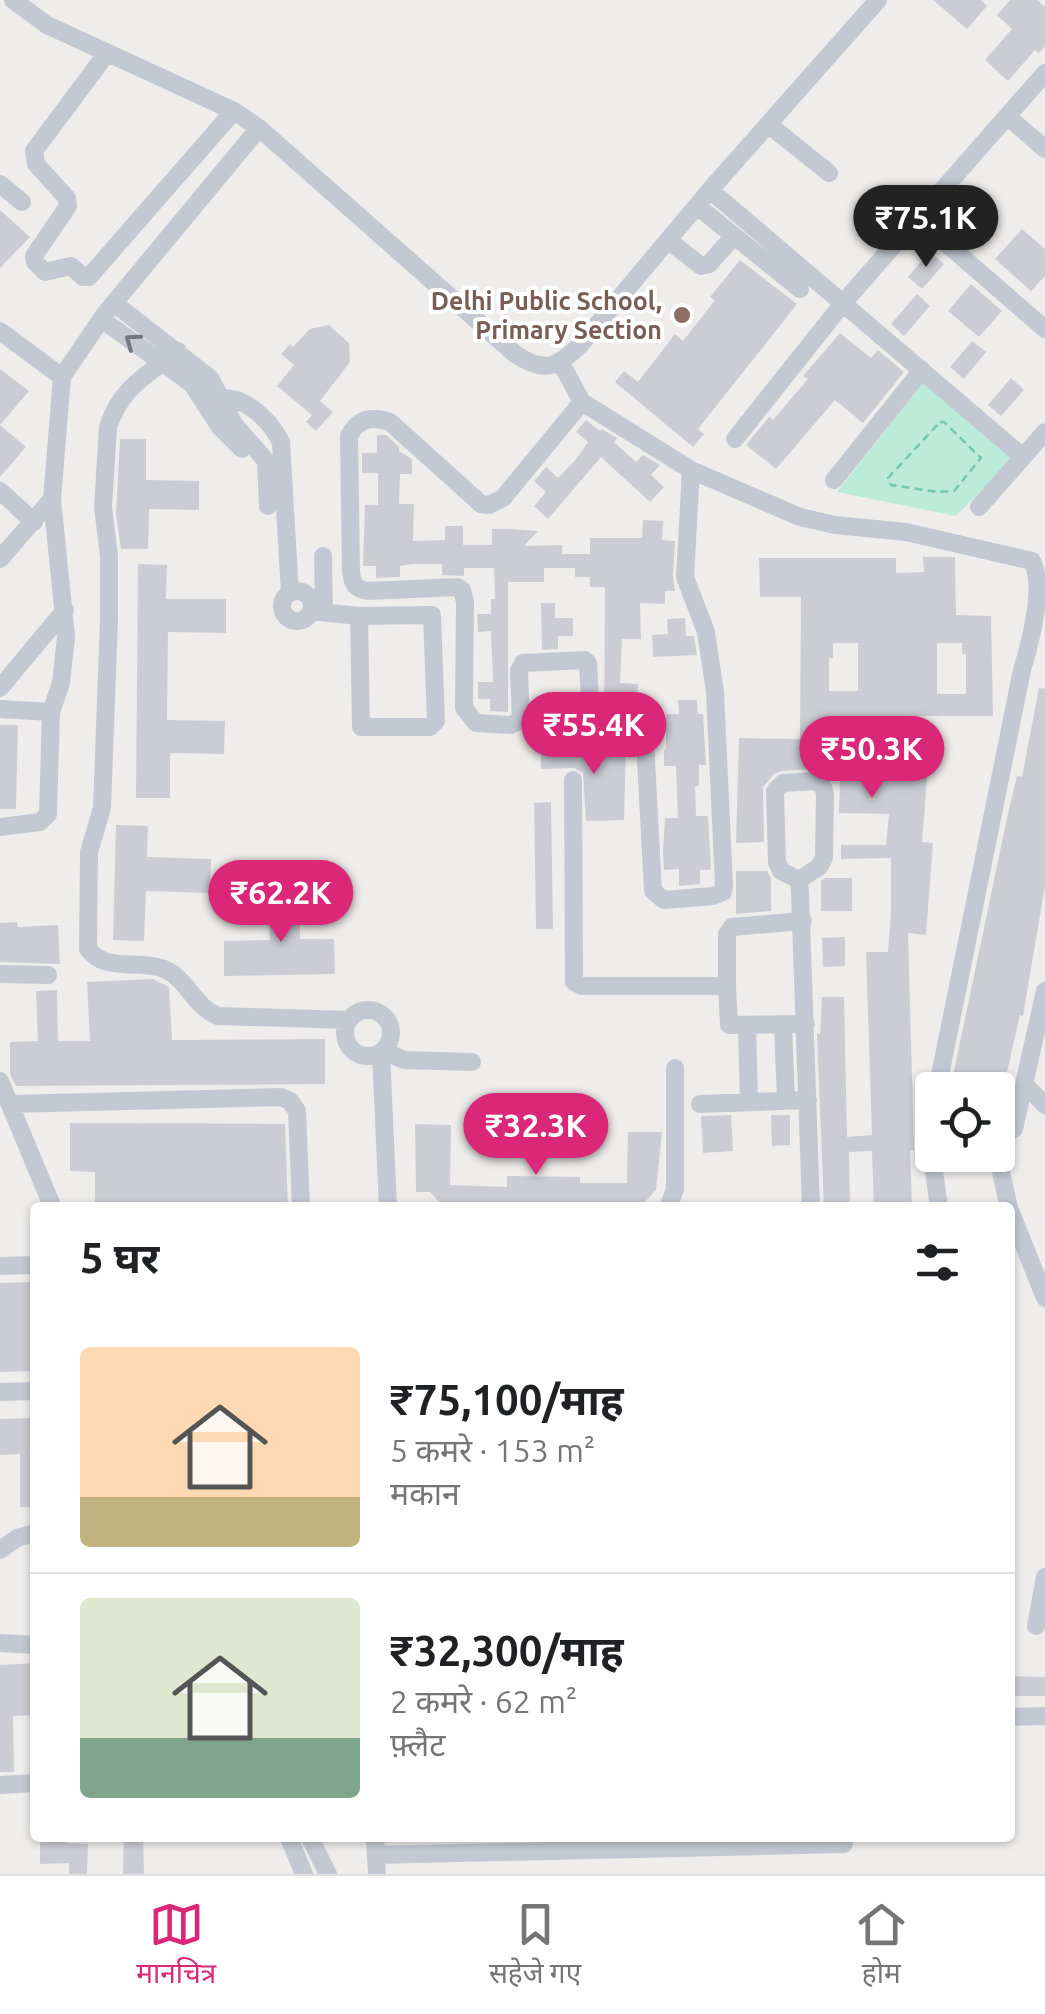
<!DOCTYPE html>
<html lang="hi">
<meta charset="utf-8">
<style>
body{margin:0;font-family:Ubuntu,"Noto Sans Devanagari",sans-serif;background:#f6f6f6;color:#202124;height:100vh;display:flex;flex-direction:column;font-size:38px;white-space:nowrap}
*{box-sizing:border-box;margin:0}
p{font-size:32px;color:#757577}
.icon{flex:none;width:55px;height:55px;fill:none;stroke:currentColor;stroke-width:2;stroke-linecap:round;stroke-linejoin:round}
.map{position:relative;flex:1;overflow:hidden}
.side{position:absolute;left:30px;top:1202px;width:985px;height:640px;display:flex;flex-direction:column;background:#fff;border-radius:10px;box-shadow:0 2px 8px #0004}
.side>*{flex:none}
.tools{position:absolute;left:915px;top:1072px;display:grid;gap:20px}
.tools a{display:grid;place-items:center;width:100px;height:100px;border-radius:10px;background:#fff;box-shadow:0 2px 8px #0004;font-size:50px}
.price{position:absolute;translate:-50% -85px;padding:0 22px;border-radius:35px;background:#db2777;color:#fff;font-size:32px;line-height:65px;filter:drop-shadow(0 2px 5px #0008)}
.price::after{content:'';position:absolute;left:50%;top:60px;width:30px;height:22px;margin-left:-15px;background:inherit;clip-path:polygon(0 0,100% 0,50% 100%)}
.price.on{background:#222;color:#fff}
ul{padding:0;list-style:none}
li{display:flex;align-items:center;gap:30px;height:250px;padding:0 50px}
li+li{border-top:2px solid #e0e0e0}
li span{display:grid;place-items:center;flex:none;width:280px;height:200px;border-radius:10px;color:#555}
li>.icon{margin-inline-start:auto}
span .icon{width:120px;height:120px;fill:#fffc;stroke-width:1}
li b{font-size:42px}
h2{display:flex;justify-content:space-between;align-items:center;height:120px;padding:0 50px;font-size:42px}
.tabs{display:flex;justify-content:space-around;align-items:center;height:140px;border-top:2px solid #e0e0e0;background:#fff;font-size:28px;color:#757577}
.tabs a{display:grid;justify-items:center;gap:5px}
.tabs .on{color:#db2777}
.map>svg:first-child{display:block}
.green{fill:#bcebd9}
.building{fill:#cccdd4;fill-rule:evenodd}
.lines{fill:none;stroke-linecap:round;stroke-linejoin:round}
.path{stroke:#77c6b2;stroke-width:2.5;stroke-dasharray:8 5;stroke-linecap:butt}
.minor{stroke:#c3c8d3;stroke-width:18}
.oneway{stroke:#727783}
.education-dot{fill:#8d6e63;stroke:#fff;stroke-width:4}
.labels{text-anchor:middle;stroke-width:8;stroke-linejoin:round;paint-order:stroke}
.education-label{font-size:25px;font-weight:bold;fill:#785e54;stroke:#fff;text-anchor:end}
</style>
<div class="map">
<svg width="1045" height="1874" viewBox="0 0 1045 1874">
<rect width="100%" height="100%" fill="#efedec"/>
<path class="green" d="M926 379 1015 457 956 516 837 492Z"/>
<path class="building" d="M933 0H981L987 6 967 29Z
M1010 0H1037L1045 7V46L1039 53 1035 50 1008 81 985 60 1012 29 997 15Z
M0 210 30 237 0 268Z
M1022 229 1045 249V276L1031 291 995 259Z
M930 251 944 264 922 289 908 277Z
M740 260 797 304 698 429 704 434 693 447 615 382 624 371 638 382 675 334 683 341 715 300 710 297Z
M971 284 1002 311 979 337 948 311Z
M917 294 930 306 904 336 891 324Z
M329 325 349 343 350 362 320 401 333 412 316 431 306 422 312 415 277 386 294 365 281 354 290 344 293 347 310 329Z
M840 333 871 358 878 350 904 372 863 423 835 400 776 469 746 445 769 417 773 420 808 379 803 376Z
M972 341 986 352 964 379 950 367Z
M0 369 29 391 0 425Z
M1011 378 1024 390 1001 416 988 405Z
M586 420 600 431 602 429 617 438 614 442 636 462 643 455 660 465 651 475 664 487 650 502 601 457 548 519 534 506 546 492 534 481 546 467 558 478 577 458 588 442 576 432Z
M0 425 26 447 0 477Z
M377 435H386L399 447V451L412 459V474H400L399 504H414L413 541 445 540V526H463V545H492V529H511L538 531 524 546 562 545V554H590V538H642L643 520 663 521 662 540 675 541 673 576 675 591H665V604L640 603 641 639H622L620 683 638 684 637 705H623L622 720 604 719 605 587H590V577H575V568H544V582H508V712L490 711V699H478V682H493L491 631 478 632 477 614H491V599H495L494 568H464V576L442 575V564H413L400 566V577L376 578V566H363L365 505H378V473H362V453H377Z
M120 439H146V480L199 481V510L149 509 148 549H121L116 514Z
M923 557H955L956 615 991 616 993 716H831V733L930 741 922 842 933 843 926 935 908 933 914 1150H910L912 1208H874L872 1151 849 1152 850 1208H824L817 1034H820L822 997H844L847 1137 872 1135 866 952H888L891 913V858L841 859V845H886L889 814 839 813 840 776H829L815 769 782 771 774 774 763 787 764 842 736 843 739 738 800 739 801 597H760L759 558H896V573L924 572ZM833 643H858V691H829V658H833ZM937 643H962V654H966V694H937Z
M138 564 167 565 166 599H226V633L168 632 167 720 225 721 224 754 170 753V798H136Z
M541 603H555V618H573V636H558V649L542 650Z
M685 618 686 636H694L697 655 653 657 652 635 668 634 667 619Z
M1039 688 1045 689V886L1023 1016 1020 1015 1003 1090H950L1007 818 1017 776 1022 777Z
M678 700H697L698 714H703L706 765H699V786H695L696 816H708L711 870H700V884L679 886V869L664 870 663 852 665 818H678L676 766H664V750H666V714H679Z
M0 725H18L16 809H0Z
M541 746 626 748 624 820 586 821 583 773 574 768 541 769Z
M551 802 553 929H536L534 803Z
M116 825 148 826 147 857 211 859 210 893 146 891 144 941 113 940Z
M736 871H767L771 878V911L736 914Z
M825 878H852V911H821V881Z
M299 886 300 939H334L335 974 224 976V941L270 940 269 887Z
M17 922 18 927 58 925 60 964 0 962V923Z
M845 937V966L823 967 822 938Z
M153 979 169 987 172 1040 325 1039V1084L16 1086 10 1074V1042L38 1041 36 991 57 990 58 1041H90L87 982Z
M731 1115 733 1151 703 1153 701 1116Z
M771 1115H790V1145L772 1146Z
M70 1123 285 1124 288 1208H95V1172L70 1171Z
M415 1124 451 1125 450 1185 507 1187V1176L580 1177V1183H627L628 1132H662L656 1190 641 1206 631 1208 443 1206 430 1192H416Z
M35 1282V1371L0 1372V1283Z
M35 1418V1507H20V1454L0 1455V1419Z
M35 1663V1715L13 1716 14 1772H0V1665Z
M1010 1676 1045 1677V1696H1010Z
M40 1838H65V1843L88 1844 87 1874H69V1863L40 1864Z
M124 1838H143L144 1874H123Z"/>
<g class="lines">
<path class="path" d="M940 422H944L981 458 954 491 938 492 891 485 888 478Z"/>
<path class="minor" d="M13 0 47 25 234 111 259 128 515 354C545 374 557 367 580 345L710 190 878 0
M107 53 34 151 36 164 67 198 68 206 34 256 35 262 45 272 71 266 83 277H89L234 111
M1007 116 1045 149
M768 124 829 173
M0 184 22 202
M710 190 1023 457
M697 206 800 289
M917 218 1045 329
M668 240 701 266 709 264 734 236
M114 303 210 378 234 424 266 461 268 506
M101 319 192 384 220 427 242 449
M0 331 62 377
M178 351C147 375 121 387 108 427L103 507 109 556V620L102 808 89 852 88 949C106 973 138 959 164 969 187 978 194 1007 218 1016L348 1020
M561 363 582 402 691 470 800 517 835 525 906 532 1032 561C1045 586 1031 640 1022 670L937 1090
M215 399C243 393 269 419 281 442L290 593
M582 402 503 498 489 505 481 504 390 422C372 416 358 418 349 436L351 572C353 585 355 589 368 591L457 587 462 590 465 602 464 708 476 723 511 725 521 720 519 671 523 663 585 660 588 663 592 734 641 736 645 741 653 891 664 900 713 896 723 892 724 886 715 692 706 632 685 577 691 470
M735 439 844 302 1045 73
M834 480 922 370
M0 491 34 522
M979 507 1045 432
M323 556 324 612
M0 559 52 499
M282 606a15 15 0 1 1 30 0a15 15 0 1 1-30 0Z
M311 611 359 616 432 615 436 721 430 727H361L359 616
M0 688 65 610
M0 709 51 712
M573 780 574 982 582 986H727L729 1025 806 1024
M0 827 40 822 48 814 51 712 61 683 66 637 52 499 62 377 104 315 259 128
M799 880 819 867 824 858 825 794 823 787 816 781 783 783 775 791 777 862 781 871 799 880 800 893 811 1208
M0 974 48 975
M727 986V934L732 927 803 921
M345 1033a23 23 0 1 1 46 0a23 23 0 1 1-46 0Z
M747 1027 749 1102
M783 1027 786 1101
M384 1051 404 1060 472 1062
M381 1053 388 1208
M0 1081 53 1208
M1025 1085 1045 1105
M10 1104 281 1097 290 1101 297 1111 301 1208
M700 1104 808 1100
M932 1110 930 1140 939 1208
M1014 1129 1045 991
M1001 1172 1009 1208
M668 1208 675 1189V1068
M1010 1210 1045 1298
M0 1266 35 1265
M0 1392 35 1391
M0 1550 17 1538 35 1533
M1036 1626 1045 1577
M0 1643 35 1645
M1010 1717 1045 1716
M0 1785 35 1783
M289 1838 304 1874
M310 1838 328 1874
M375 1838 377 1874
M376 1855 844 1844"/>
</g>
<defs><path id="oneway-chevron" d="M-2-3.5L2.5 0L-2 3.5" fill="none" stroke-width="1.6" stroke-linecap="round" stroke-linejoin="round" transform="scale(2.5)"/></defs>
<use class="oneway" href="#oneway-chevron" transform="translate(132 341) rotate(-144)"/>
<circle class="education-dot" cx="682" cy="315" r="10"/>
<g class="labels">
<g class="education-label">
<text x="662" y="310">Delhi Public School,<tspan x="662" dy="29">Primary Section</tspan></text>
</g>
</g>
</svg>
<div class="tools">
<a><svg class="icon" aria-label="locate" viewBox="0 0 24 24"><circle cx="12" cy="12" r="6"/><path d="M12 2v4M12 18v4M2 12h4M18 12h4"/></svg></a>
</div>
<b class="price on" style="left:926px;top:270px">₹75.1K</b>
<b class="price" style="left:594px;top:777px">₹55.4K</b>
<b class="price" style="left:872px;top:801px">₹50.3K</b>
<b class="price" style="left:281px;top:945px">₹62.2K</b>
<b class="price" style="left:536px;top:1178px">₹32.3K</b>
<section class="side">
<h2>5 घर<svg class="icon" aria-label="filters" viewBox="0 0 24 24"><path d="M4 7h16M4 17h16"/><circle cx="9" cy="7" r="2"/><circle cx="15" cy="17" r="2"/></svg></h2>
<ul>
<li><span style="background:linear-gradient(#ffd9b3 75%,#c2b280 0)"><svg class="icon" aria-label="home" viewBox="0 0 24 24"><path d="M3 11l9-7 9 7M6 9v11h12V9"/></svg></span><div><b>₹75,100/माह</b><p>5 कमरे · 153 m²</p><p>मकान</p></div></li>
<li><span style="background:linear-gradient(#dfe7d0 70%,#7fa58c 0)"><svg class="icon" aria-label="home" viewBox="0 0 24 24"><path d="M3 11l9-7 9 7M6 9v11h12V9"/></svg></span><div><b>₹32,300/माह</b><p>2 कमरे · 62 m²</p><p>फ़्लैट</p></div></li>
</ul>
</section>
</div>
<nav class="tabs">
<a class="on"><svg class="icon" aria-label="map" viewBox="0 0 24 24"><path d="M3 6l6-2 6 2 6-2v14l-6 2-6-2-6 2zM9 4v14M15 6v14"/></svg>मानचित्र</a>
<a><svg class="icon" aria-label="saved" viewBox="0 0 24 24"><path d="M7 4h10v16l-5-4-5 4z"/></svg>सहेजे गए</a>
<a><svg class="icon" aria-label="home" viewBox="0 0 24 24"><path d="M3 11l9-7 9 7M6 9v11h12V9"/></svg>होम</a>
</nav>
